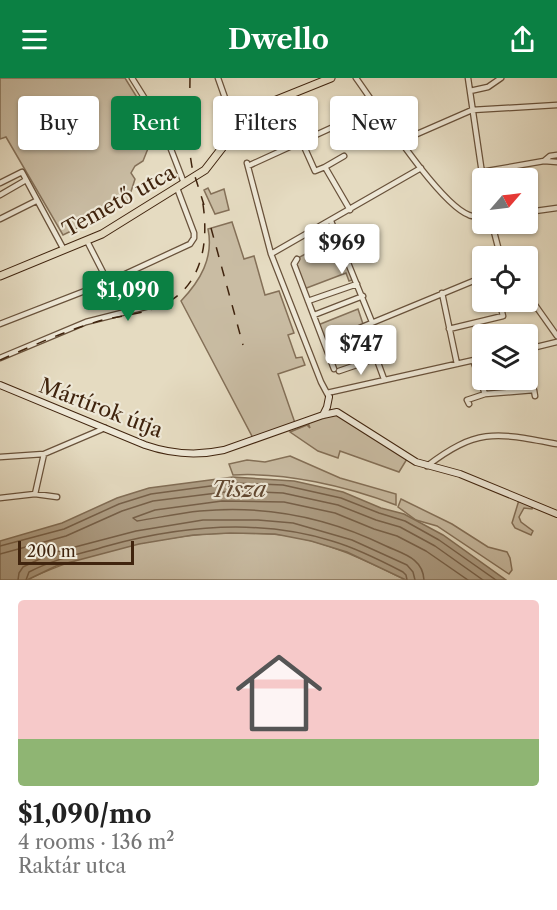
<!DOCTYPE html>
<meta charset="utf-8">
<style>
body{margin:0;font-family:"Libre Caslon Text",serif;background:#f6f6f6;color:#222;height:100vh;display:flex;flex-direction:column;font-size:22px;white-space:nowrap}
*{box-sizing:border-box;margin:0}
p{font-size:20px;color:#767676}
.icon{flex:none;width:33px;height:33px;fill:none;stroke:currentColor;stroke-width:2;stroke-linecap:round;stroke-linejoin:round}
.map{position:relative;height:502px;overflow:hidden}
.details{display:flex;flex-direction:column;background:#fff;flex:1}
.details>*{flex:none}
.guide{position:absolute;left:18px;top:18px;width:522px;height:54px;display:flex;gap:12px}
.needle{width:39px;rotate:62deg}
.buttons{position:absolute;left:472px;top:90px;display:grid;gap:12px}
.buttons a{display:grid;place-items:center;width:66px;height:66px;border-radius:6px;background:#fff;box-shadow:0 2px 4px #0004;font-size:30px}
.scale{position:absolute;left:18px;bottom:15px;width:116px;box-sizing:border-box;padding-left:6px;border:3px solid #40240e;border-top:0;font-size:16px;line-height:21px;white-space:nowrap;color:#40240e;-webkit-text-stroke:4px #eee8d7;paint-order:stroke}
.price{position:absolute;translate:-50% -51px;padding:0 14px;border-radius:6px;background:#fff;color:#222;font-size:20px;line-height:39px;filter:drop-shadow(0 2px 3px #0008)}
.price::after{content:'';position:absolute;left:50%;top:36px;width:18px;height:14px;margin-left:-9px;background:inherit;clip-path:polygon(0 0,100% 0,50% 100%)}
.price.selected{background:#0b8043;color:#fff}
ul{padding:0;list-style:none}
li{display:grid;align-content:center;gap:12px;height:318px;padding:0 18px}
li span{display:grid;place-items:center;height:186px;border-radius:6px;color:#555}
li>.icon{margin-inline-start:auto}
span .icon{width:108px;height:108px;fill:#fffc;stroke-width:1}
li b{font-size:26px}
.tag{padding:0 21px;border-radius:6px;background:#fff;box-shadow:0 2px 4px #0004;font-size:21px;line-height:54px}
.tag.selected{background:#0b8043;color:#fff}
header{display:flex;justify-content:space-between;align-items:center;height:78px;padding:0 18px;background:#0b8043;color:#fff;font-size:27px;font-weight:800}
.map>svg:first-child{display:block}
.green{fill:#c9bca3;stroke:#847058;stroke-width:1.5}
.water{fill:#ad9d84;stroke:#816d55;stroke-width:1.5}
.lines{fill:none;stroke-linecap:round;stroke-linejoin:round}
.shore{stroke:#766049;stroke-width:1.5}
.street-casing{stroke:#69523b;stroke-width:7}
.secondary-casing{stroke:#40240e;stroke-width:8}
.primary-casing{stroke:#40240e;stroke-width:9}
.street{stroke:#eee8d7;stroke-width:4.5}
.secondary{stroke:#eee8d7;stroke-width:6}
.primary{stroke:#e5dbc1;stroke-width:7}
.rail{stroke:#40240e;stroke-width:1.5;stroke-dasharray:10 10;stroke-linecap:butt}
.labels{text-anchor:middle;stroke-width:4.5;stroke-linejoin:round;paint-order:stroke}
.street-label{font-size:21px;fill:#40240e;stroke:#eee8d7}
.water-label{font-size:22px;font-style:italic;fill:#614831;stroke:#eee8d7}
</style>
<header><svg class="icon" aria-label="menu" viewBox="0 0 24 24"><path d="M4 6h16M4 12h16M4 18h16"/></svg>Dwello<svg class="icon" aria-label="share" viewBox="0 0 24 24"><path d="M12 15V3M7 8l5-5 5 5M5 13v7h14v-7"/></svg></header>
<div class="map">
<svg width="557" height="502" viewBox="0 0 557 502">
<rect width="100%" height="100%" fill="#e5dbc1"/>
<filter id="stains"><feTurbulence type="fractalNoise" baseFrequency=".00333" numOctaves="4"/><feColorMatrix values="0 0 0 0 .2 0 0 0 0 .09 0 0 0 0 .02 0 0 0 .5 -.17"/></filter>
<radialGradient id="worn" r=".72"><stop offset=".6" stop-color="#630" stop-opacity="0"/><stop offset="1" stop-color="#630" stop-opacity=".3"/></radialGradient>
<path class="green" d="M0 0H125L156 50 162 63 149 68 143 83 135 88 131 95 135 101 127 126 63 157 6 59 0 61Z
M208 110 211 116 224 111 229 132 215 136 204 112Z
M232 144 244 181 254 178 265 217 279 213 294 255 288 257 296 280 302 279 305 287 278 296 295 345 253 360 181 223C200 203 214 180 208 151Z
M336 160 355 201 349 203 346 195 304 211 294 182Z
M358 231 367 258 328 274 318 247Z
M337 334 407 381 399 394 340 373 338 380 318 373 290 354 307 347 310 350 307 342Z
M290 378 340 400 396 416V427C346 408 285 394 233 397L229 386 247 382 265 384Z
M401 421 452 446 488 469 507 474 510 480 512 492 509 496 437 448 416 442 398 429Z
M519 422 533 428 532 431 524 430 519 439 521 444 533 453 531 457 515 450 512 445Z
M230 455C250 455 270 455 290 458 331 465 368 484 406 502H27C84 474 166 456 230 455Z"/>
<path class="water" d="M233 399 294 403 343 414 381 430 404 436 443 457 506 502H406L347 474 311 463 275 456 230 455 193 457 139 466 56 488 27 502H0V463L62 445 117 420 149 410Z"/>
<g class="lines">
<path class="shore" d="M0 468 64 451 119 426 151 416 233 405 283 407 341 420 379 435 405 443 439 462 496 502
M0 476 66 458 122 433 153 423 233 413 283 415 338 427 376 442 400 449 435 468 483 502
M18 502 19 495 23 489 52 475 136 453 203 442H258L293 445 352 462 407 487 413 494 415 502
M26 502 29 494C54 481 80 476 107 468 180 448 258 440 332 463 356 470 380 482 403 494L406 497 407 502
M424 502C423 480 403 476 386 468 327 439 265 427 200 433 179 435 157 440 137 443L133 440 155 432 222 423 284 424 335 435 374 451 397 458 426 473 468 502"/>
<defs>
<path id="street" d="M132 0 162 48 184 105
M218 0 236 51
M356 0C377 29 439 126 469 137 473 139 479 138 483 139
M468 0 483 102
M470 13 488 9 501 0
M229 33 241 34 242 36 251 35
M401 63 472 32 557 27
M302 64 315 93 325 89 350 132
M544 83 550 78 557 77
M247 85 271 176 321 304 329 319
M248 88 377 29
M325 89 344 78
M481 94 544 83 557 84
M0 105 22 94 64 172
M0 117 26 102
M528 134 557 130
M0 141 36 123
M331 143 372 244
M492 146 498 169 503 178
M87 163 108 204
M271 176 421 90
M297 181 294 186 334 291
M442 215 457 286
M528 217 557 258
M308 223 357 206
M314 237 363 218
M0 246 108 204 190 166 194 160V155L177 110
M449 251 503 238 500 226
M328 263 483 199
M528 271 557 264
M0 280 86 244 165 224
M334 281 370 269 373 271 384 301
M473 282 485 316
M339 293 377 280
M327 315 483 280
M469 326 467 322 485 316 534 312 535 318
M0 379 44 376 105 350
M427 388C478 349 497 355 557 366
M35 416 44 376
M0 420 35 416 57 419"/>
<path id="secondary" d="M0 307 145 367C171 376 197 378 224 372L323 337 337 334 416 384 460 396 557 436
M323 337 327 329 329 319"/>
<path id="primary" d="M0 198 102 156 205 92 243 43 259 29 331 0"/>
</defs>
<use href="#street" class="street-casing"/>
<use href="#secondary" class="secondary-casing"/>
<use href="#primary" class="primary-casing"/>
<use href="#street" class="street"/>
<use href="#secondary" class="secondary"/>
<use href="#primary" class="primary"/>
<path class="rail" d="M190 0 189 70 192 89 204 127
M211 150 243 267
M0 282C32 268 65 253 99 243 117 238 136 237 153 231 203 214 210 165 202 120"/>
</g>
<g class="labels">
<g class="street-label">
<text transform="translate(119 123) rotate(-29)" y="7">Temető utca</text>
<text transform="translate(101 330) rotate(21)" y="7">Mártírok útja</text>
</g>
<g class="water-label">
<text x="239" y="419">Tisza</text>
</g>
</g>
<rect width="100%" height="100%" filter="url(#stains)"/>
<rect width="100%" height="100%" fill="url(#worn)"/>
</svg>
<div class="buttons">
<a><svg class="needle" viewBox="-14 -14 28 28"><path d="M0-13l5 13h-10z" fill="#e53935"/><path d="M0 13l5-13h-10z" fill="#767676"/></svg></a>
<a><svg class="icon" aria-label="locate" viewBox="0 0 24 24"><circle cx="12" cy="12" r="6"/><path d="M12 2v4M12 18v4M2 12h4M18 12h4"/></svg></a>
<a><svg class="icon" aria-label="layers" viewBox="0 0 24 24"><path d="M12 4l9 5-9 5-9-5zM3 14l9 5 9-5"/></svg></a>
</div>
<div class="scale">200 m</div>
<b class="price" style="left:342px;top:197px">$969</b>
<b class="price selected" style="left:128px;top:244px">$1,090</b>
<b class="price" style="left:361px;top:298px">$747</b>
<div class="guide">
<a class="tag">Buy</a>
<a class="tag selected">Rent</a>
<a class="tag">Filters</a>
<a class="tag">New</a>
</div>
</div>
<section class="details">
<ul>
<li><span style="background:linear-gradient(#f6c9c9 75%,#8fb573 0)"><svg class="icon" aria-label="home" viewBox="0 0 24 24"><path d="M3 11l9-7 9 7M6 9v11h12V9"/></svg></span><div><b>$1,090/mo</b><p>4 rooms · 136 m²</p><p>Raktár utca</p></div></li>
</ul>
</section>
